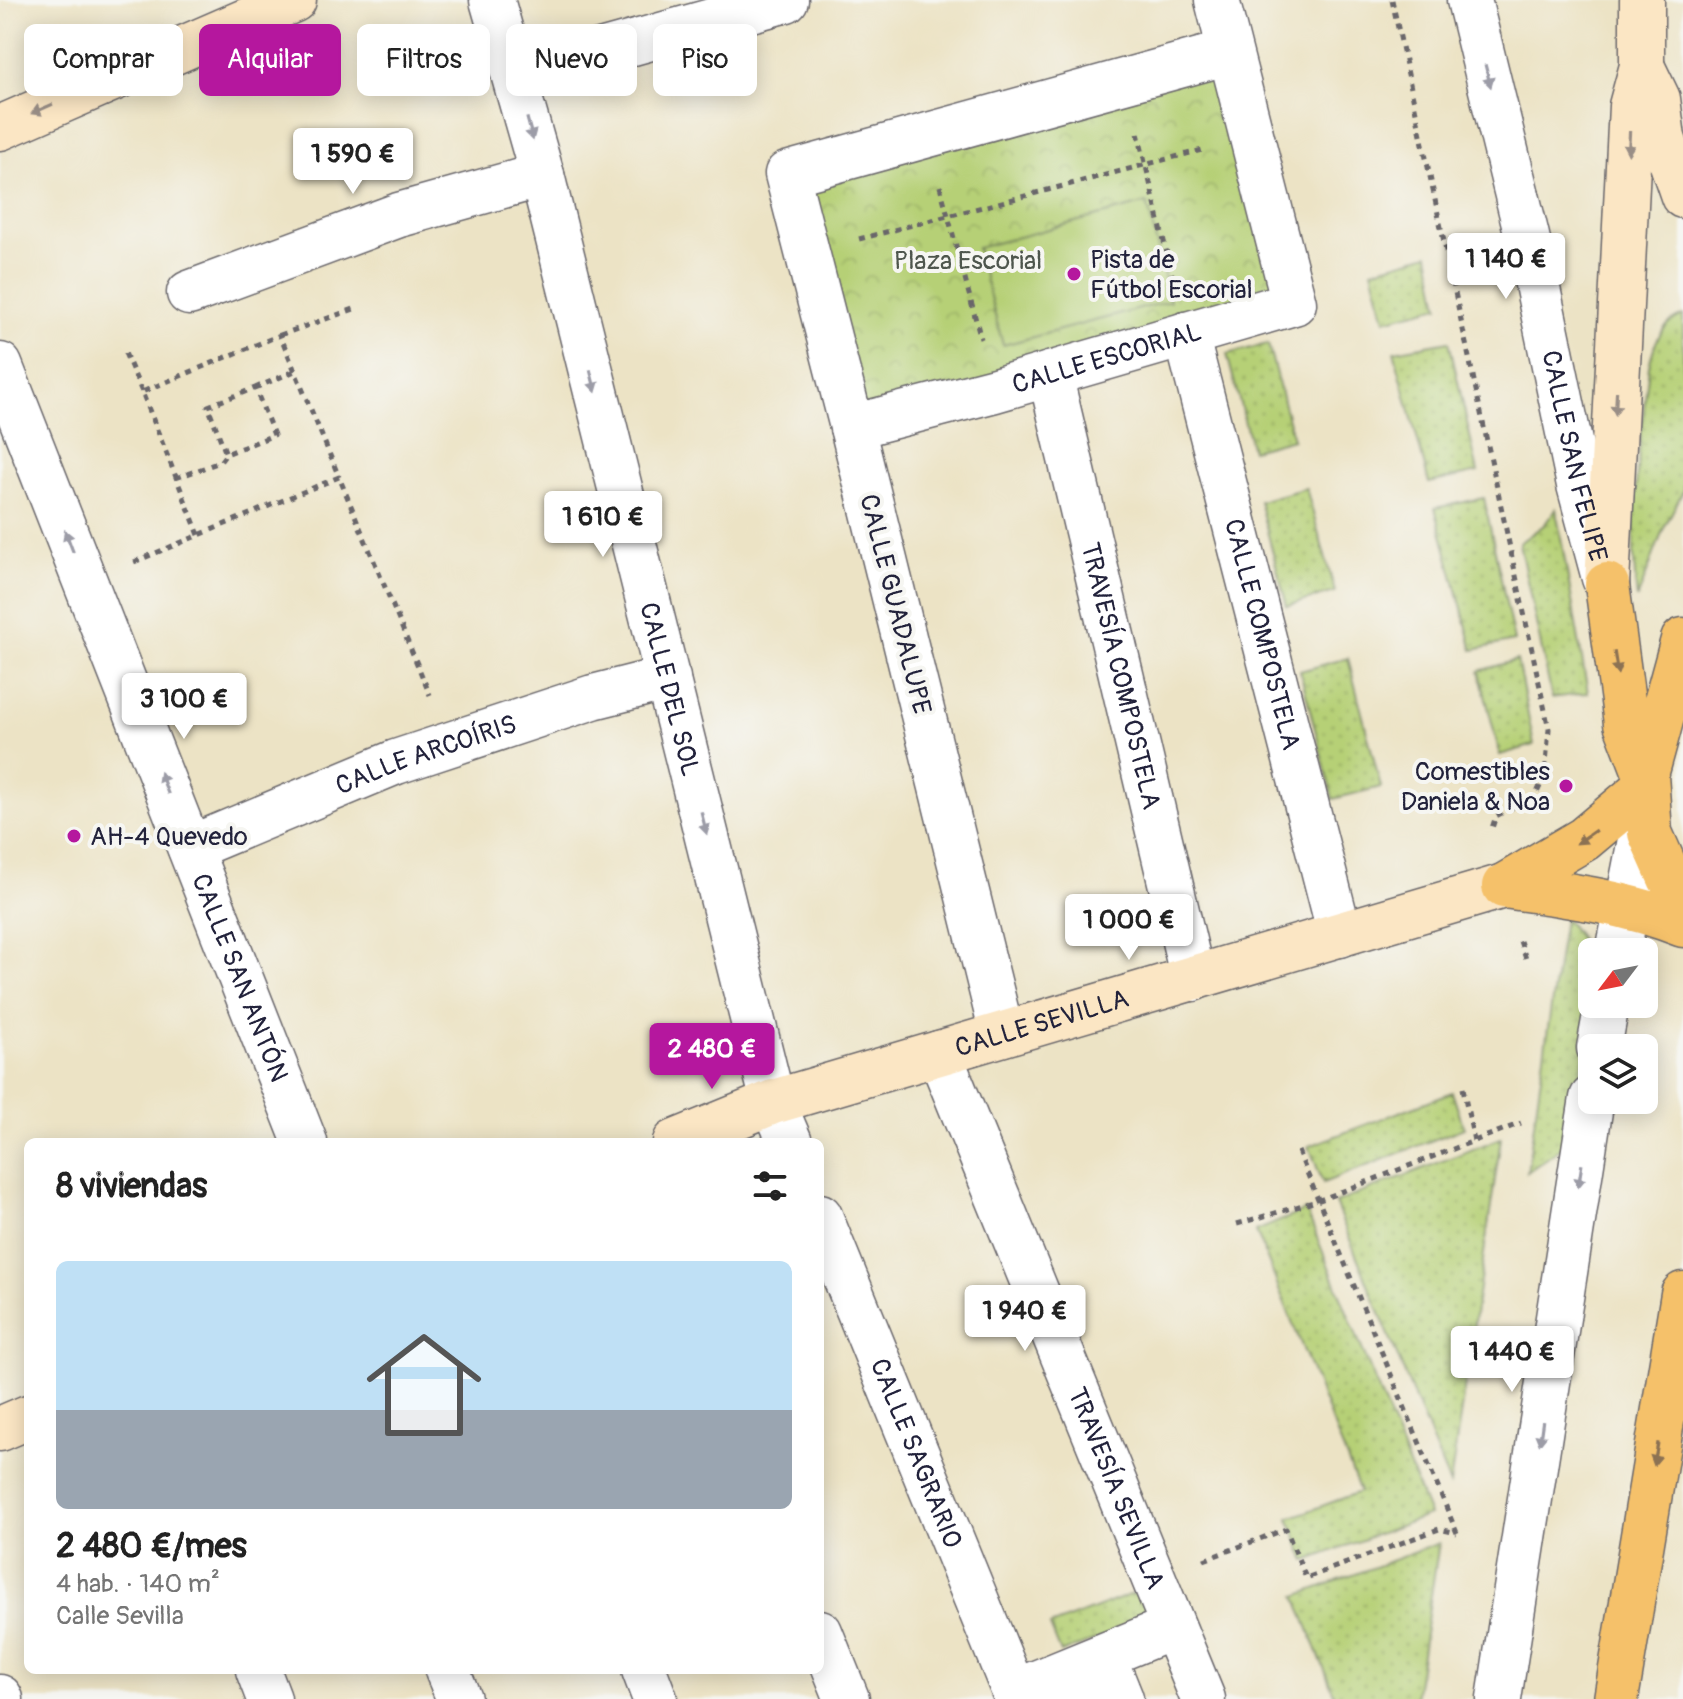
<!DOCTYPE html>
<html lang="es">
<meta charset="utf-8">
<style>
body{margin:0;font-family:Pangolin,sans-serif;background:#f2f2f2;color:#222;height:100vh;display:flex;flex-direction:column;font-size:30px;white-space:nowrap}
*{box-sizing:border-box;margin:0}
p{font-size:26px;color:#767676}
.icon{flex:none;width:44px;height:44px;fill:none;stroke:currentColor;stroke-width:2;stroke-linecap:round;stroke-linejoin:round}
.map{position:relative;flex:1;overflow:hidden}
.drawer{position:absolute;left:24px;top:1138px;width:800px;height:536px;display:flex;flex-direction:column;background:#fff;border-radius:12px;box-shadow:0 4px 20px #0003}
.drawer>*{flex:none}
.banner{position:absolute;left:24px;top:24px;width:800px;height:72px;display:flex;gap:16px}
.needle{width:52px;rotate:238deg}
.buttons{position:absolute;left:1578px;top:938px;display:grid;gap:16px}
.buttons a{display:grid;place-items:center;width:80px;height:80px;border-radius:12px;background:#fff;box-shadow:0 4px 20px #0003;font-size:40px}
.price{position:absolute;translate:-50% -68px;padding:0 18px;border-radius:8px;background:#fff;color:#222;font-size:26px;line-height:52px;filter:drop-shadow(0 2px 4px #0008)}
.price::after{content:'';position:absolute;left:50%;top:48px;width:24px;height:18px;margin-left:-12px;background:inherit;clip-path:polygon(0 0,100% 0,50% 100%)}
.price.current{background:#b5179e;color:#fff}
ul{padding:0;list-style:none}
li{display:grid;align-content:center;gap:16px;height:424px;padding:0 32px}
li+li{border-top:2px solid #e0e0e0}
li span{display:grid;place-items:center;height:248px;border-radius:12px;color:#555}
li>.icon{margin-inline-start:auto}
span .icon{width:144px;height:144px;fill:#fffc;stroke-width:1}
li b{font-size:34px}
h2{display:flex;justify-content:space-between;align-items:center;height:96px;padding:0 32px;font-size:34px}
.pill{padding:0 28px;border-radius:12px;background:#fff;box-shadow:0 4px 20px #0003;font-size:28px;line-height:72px}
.pill.current{background:#b5179e;color:#fff}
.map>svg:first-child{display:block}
.grass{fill:url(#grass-dots);stroke:#6c7958;stroke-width:2}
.park{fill:url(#park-crowns);stroke:#6c7958;stroke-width:2}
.garden{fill:#b6d076;stroke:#6c7958;stroke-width:2}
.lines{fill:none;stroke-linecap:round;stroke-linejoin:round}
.pedestrian-casing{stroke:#69666b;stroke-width:47}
.minor-casing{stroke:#69666b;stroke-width:47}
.tertiary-casing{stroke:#69666b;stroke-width:47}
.secondary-casing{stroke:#69666b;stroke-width:47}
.trunk-casing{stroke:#69666b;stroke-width:47}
.path{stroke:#69666b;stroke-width:5;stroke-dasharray:6 6;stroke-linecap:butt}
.pedestrian{stroke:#fff;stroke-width:44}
.minor{stroke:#fff;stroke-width:44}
.tertiary{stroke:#fff;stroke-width:44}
.secondary{stroke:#fbe6c4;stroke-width:44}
.trunk{stroke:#f5c16b;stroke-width:44}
.oneway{fill:#9c9ca7}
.oneway2{fill:#998e86}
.oneway3{fill:#8c7253}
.poi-dot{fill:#b5179e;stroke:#f6f6f2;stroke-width:3}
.labels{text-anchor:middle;stroke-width:8;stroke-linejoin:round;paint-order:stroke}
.poi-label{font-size:26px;fill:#22223b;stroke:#f6f6f2;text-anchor:start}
.park-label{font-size:26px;fill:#4e564d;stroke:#f6f6f2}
.street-label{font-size:26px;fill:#22223b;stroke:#f6f6f2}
</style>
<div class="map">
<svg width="1683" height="1699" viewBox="0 0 1683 1699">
<defs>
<pattern id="grass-dots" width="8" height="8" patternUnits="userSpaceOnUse" patternTransform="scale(2)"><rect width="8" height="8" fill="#b6d076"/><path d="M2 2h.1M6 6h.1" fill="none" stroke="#9cb267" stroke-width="1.8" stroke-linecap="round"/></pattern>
<pattern id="park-crowns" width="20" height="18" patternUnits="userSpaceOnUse" patternTransform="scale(2)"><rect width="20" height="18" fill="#b6d076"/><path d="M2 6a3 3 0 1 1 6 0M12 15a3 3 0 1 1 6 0" fill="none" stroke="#9cb267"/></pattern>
</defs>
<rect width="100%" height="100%" fill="#f6f6f2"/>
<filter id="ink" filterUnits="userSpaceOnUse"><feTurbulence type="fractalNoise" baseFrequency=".0125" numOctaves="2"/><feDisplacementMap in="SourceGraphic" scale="16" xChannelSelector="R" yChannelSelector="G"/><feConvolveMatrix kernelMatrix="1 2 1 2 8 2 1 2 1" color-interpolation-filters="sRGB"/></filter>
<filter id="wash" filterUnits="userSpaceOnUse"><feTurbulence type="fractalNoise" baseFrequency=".006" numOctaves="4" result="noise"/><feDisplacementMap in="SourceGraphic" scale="32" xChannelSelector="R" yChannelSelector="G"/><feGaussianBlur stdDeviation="1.8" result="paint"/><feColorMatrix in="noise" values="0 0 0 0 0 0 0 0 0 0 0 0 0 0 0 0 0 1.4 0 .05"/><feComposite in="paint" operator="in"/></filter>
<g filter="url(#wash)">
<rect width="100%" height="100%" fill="#ece3c5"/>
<path class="grass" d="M1429 254 1439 306 1385 320 1372 270Z
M1683 315V491L1664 528 1637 599C1628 521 1640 443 1649 366 1654 343 1661 324 1683 315Z
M1449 341 1478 472 1429 483 1394 351Z
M1268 344 1293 439 1252 450 1227 354Z
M1306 488 1335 592 1287 606 1259 501Z
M1484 498 1514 641 1473 650 1435 508Z
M1556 509 1588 693 1552 698 1519 543 1544 525Z
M1348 658 1381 787 1333 799 1300 671Z
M1517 660 1534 745 1500 755 1479 671Z
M1564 918C1585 943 1592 954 1592 987L1573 1140 1527 1172Z
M1452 1092 1464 1128 1323 1183 1309 1146Z
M1501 1138 1450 1485 1335 1203Z
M1306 1210 1429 1515 1306 1561 1289 1518 1360 1492 1256 1231Z
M1439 1543 1415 1699H1336L1296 1596Z
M1140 1591 1151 1619 1061 1653 1050 1626Z"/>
<path class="park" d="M1229 52 1294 303 852 427 787 174Z"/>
<path class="garden" d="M1147 203 1170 301 1003 345 977 248Z"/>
</g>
<g filter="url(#ink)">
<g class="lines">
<defs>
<g id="pedestrian">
<path id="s1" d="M1186 334 1340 935"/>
<path id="s2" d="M1050 374 1193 979"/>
<path id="s3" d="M852 427 995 390 1294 303 1217 0"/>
<path id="s4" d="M190 848 396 762 593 697 668 678"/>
<path d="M1002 1034 852 427 787 174 1229 52"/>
<path d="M820 1632 847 1699"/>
<path d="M258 1670 269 1699"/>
<path d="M447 1670 459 1699"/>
<path d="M644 1670 655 1699"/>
<path d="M1064 1699 1113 1679 1121 1699"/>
</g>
<g id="minor">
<path id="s5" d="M1469 0 1527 236 1579 485 1604 578"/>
<path d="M515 76 786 0"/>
<path d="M189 293 399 215 542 175"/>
<path id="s6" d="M0 365 305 1142"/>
<path id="s7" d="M939 1053 1203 1699"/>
<path d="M773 1102 790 1142"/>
<path id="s8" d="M820 1216 1014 1692 1173 1627"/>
</g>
<g id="tertiary">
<path id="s9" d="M492 0 542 175 773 1102"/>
<path d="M1618 952 1647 804"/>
<path d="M1599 1048 1607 1004"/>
<path d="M0 1697 1 1699"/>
<path d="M1499 1699 1592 1098"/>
</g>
<g id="secondary">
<path d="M1642 66 1658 99 1663 138 1683 196"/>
<path d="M0 128 294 0"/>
<path d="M1607 585 1631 106 1642 66V0"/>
<path id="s10" d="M675 1142 773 1102 1504 886"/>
<path d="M0 1429 28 1417"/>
</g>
<path id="trunk" d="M1607 585 1626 723 1646 775
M1683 640 1646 775 1650 833 1670 878 1683 897
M1504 886C1563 894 1627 902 1683 925
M1504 886 1584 839 1646 787
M1616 1699 1683 1294"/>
</defs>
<use href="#pedestrian" class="pedestrian-casing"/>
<use href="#minor" class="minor-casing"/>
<use href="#tertiary" class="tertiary-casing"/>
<use href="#secondary" class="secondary-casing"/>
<use href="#trunk" class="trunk-casing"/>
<path class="path" d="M1392 0 1549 729 1545 775 1536 795 1496 816 1491 831
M1138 133 1174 283
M940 186 981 339
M859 239 1202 150
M280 335 357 308
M125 353 142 392
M255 388 295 371
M176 478 220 462 226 454 274 435 255 388 208 406 226 454
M199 535 142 392 280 335 339 477
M134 562 339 477 430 695
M1520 941 1526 959
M1463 1088 1474 1141
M1298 1151 1457 1533
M1237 1224 1317 1201 1521 1123
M1204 1560 1286 1529 1306 1578 1439 1529 1457 1533"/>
<use href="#pedestrian" class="pedestrian"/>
<use href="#minor" class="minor"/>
<use href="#tertiary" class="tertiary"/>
<use href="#secondary" class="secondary"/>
<use href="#trunk" class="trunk"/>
</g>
<defs><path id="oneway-solid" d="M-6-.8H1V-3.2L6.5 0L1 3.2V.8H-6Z" transform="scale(2)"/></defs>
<g class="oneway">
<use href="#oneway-solid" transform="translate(1488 76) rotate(76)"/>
<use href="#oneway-solid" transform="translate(530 129) rotate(75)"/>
<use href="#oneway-solid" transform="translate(593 381) rotate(76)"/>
<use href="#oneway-solid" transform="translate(69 541) rotate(-111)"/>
<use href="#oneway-solid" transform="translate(164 783) rotate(-111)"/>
<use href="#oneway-solid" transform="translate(704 823) rotate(76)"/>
<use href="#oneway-solid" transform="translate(1580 1176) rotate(99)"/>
<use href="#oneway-solid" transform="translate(1541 1433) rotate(98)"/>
</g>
<g class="oneway2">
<use href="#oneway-solid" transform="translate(42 109) rotate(156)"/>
<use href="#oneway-solid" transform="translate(1629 143) rotate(93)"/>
<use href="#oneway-solid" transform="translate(1616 403) rotate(93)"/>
</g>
<g class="oneway3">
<use href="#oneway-solid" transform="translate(1616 663) rotate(81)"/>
<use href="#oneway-solid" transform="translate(1586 837) rotate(145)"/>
<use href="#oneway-solid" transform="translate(1656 1454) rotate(100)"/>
</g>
</g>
<g class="poi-dot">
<circle cx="1074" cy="274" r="8"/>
<circle cx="1566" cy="786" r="8"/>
<circle cx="74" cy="836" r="8"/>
</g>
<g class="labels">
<g class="poi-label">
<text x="1090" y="268">Pista de<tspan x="1090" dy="30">Fútbol Escorial</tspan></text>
<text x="1550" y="780" text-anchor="end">Comestibles<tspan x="1550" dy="30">Daniela &amp; Noa</tspan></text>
<text x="90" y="845">AH-4 Quevedo</text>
</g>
<g class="park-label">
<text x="968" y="269">Plaza Escorial</text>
</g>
<g class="street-label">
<text dy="9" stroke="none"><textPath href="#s3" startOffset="264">CALLE ESCORIAL</textPath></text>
<text dy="9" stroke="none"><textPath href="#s5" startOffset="468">CALLE SAN FELIPE</textPath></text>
<text transform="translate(896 604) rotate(76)" y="9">CALLE GUADALUPE</text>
<text dy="9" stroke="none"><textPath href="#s1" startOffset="310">CALLE COMPOSTELA</textPath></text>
<text dy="9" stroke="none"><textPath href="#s2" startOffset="310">TRAVESÍA COMPOSTELA</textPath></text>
<text dy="9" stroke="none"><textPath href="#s9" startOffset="712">CALLE DEL SOL</textPath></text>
<text dy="9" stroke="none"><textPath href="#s4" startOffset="254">CALLE ARCOÍRIS</textPath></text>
<text dy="9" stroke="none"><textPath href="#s6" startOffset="658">CALLE SAN ANTÓN</textPath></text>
<text dy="9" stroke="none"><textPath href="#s10" startOffset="386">CALLE SEVILLA</textPath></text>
<text dy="9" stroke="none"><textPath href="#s8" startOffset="256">CALLE SAGRARIO</textPath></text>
<text dy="9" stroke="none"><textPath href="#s7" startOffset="470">TRAVESÍA SEVILLA</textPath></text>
</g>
</g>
</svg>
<div class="buttons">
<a><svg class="needle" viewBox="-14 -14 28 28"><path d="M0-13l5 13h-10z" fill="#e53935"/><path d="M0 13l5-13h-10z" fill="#767676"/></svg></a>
<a><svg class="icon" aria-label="layers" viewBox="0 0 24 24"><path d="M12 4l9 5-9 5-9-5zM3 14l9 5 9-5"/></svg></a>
</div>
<b class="price" style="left:353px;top:196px">1 590 €</b>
<b class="price" style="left:1506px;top:301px">1 140 €</b>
<b class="price" style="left:603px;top:559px">1 610 €</b>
<b class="price" style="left:184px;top:741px">3 100 €</b>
<b class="price" style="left:1129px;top:962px">1 000 €</b>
<b class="price current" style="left:712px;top:1091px">2 480 €</b>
<b class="price" style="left:1025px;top:1353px">1 940 €</b>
<b class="price" style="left:1512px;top:1394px">1 440 €</b>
<div class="banner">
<a class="pill">Comprar</a>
<a class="pill current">Alquilar</a>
<a class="pill">Filtros</a>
<a class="pill">Nuevo</a>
<a class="pill">Piso</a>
</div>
<section class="drawer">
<h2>8 viviendas<svg class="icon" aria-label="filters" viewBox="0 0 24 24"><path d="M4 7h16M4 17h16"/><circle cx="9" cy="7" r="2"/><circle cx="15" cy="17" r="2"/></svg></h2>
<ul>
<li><span style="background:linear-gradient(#bfe0f5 60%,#9aa5b1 0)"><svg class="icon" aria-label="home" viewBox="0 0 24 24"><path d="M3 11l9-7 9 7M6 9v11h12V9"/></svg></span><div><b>2 480 €/mes</b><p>4 hab. · 140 m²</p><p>Calle Sevilla</p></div></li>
</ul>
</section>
</div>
